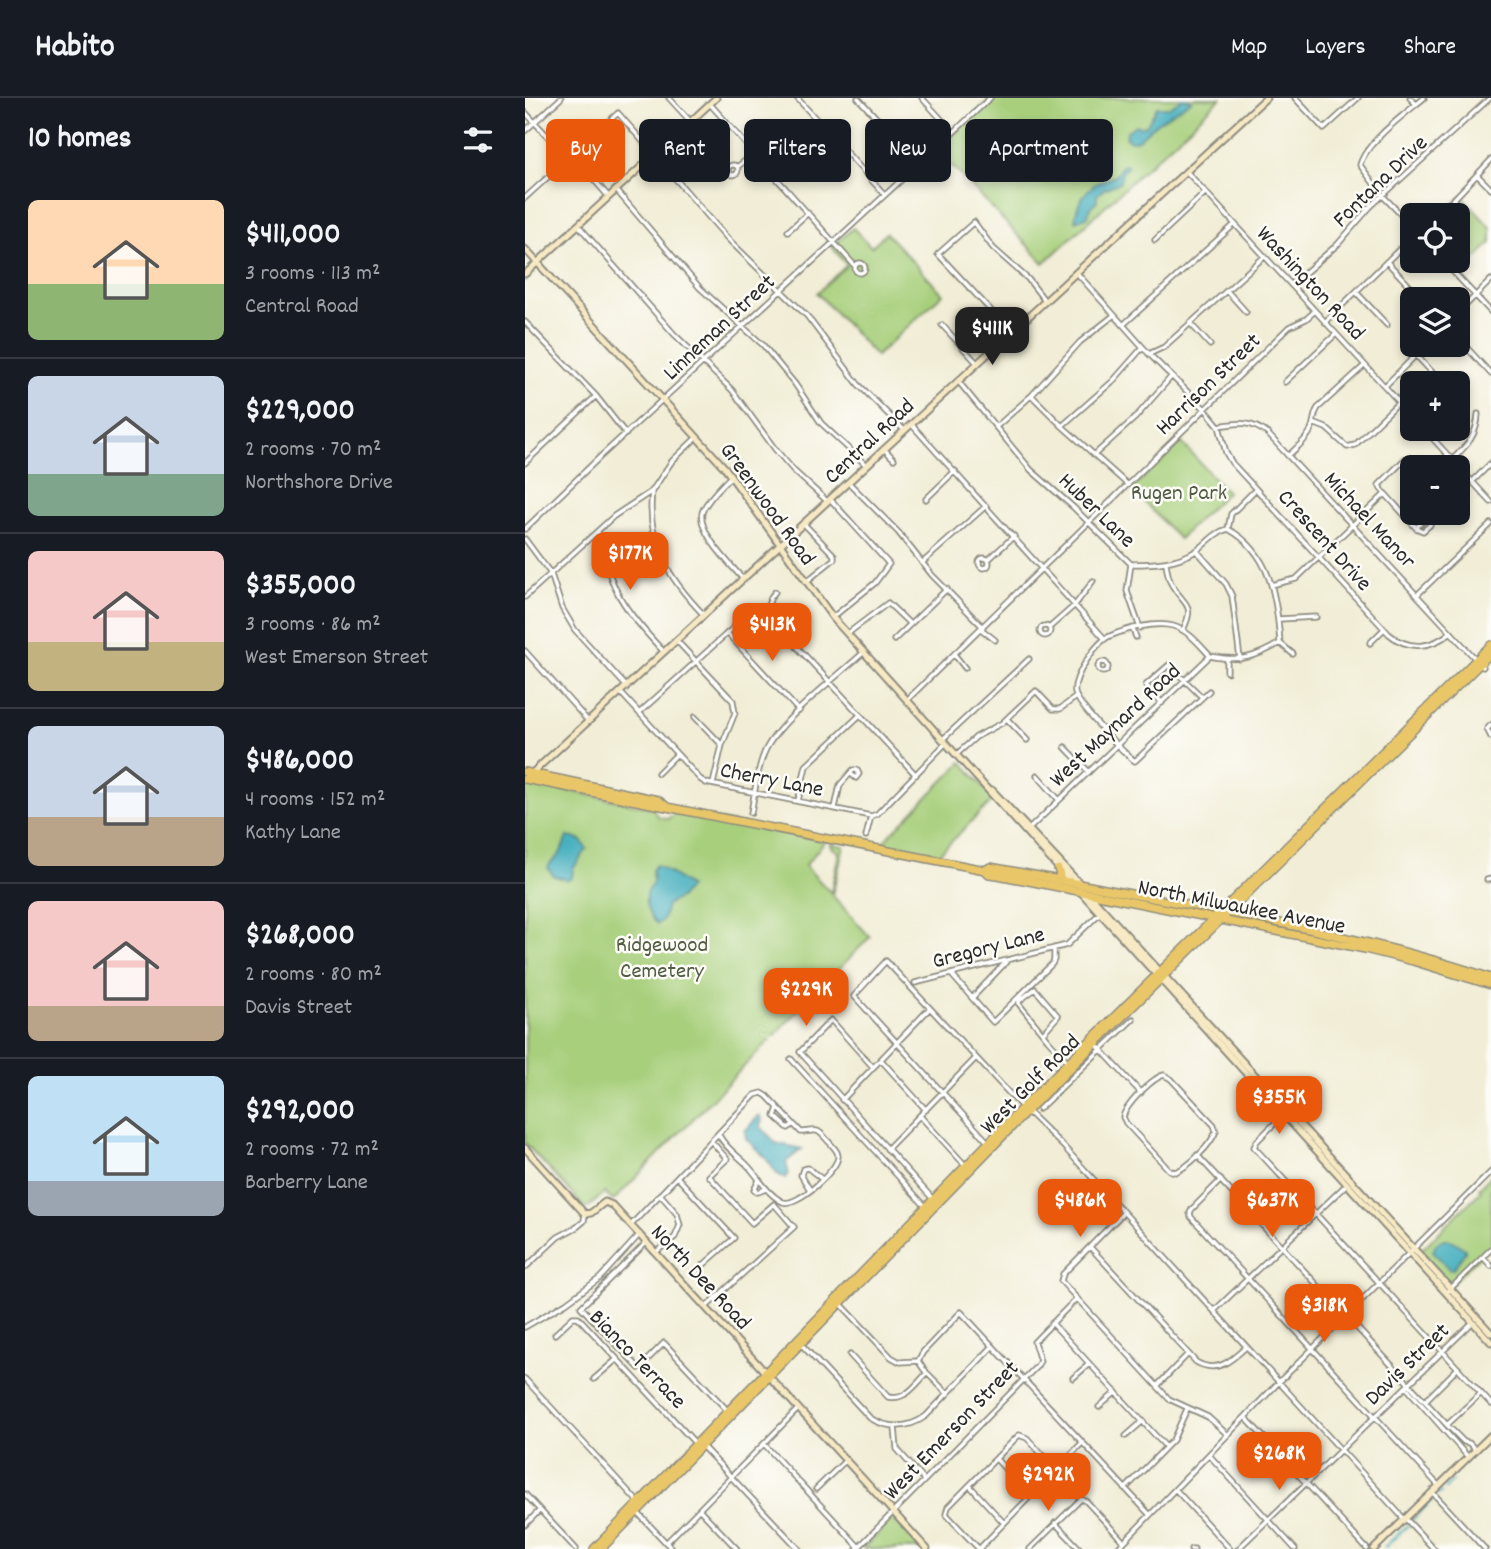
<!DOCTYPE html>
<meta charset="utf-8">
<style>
body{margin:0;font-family:Dekko,sans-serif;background:#20242c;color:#f1f3f6;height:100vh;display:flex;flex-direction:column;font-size:26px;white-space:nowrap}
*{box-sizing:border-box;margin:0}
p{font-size:23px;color:#9ea1a6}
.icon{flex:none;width:38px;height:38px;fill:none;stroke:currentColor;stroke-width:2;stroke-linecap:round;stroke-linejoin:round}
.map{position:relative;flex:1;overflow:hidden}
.side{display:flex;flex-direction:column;background:#171b24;width:525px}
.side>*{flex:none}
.top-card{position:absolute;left:21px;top:21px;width:665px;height:63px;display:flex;gap:14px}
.buttons{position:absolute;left:875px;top:105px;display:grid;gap:14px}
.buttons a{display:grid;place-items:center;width:70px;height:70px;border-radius:10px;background:#171b24;box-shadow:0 4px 10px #0003;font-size:35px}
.price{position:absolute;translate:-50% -60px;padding:0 16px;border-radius:14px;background:#ea580c;color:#fff;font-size:23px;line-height:46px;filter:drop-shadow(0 2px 4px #0008)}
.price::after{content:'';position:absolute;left:50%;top:42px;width:21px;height:16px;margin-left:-10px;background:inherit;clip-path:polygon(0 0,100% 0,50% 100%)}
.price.current{background:#222;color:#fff}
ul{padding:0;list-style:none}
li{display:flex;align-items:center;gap:21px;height:175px;padding:0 28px}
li+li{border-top:2px solid #363941}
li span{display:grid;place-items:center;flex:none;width:196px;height:140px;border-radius:10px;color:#555}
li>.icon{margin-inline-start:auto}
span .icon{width:84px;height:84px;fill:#fffc;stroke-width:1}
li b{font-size:30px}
h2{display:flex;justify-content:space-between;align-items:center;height:84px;padding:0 28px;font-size:30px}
.tag{padding:0 24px;border-radius:10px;background:#171b24;box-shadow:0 4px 10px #0003;font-size:24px;line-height:63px}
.tag.current{background:#ea580c;color:#fff}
header{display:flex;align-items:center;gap:42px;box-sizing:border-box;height:98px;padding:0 35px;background:#171b24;border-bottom:2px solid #363941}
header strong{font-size:33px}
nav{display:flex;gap:38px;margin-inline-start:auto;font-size:24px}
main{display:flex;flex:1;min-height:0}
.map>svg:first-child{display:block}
.green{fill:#a7cf7b;stroke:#697d53;stroke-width:2}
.water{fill:#3eacbc;stroke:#346c74;stroke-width:2}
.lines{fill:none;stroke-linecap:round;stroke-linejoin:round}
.stream{stroke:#3eacbc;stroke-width:2}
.street-casing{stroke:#8e8c80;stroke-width:7}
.secondary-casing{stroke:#8e8c80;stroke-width:9}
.primary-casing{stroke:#8e8c80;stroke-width:10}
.street{stroke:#fff;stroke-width:3.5}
.secondary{stroke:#f6e9c3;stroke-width:5}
.primary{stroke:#e9c769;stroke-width:7}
.labels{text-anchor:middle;stroke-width:5;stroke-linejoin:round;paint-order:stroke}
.street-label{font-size:23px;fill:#2b2b2b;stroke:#fdfcf7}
.park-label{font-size:23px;fill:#505c43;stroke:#fdfcf7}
</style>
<header>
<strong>Habito</strong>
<nav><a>Map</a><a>Layers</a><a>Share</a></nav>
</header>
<main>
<section class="side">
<h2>10 homes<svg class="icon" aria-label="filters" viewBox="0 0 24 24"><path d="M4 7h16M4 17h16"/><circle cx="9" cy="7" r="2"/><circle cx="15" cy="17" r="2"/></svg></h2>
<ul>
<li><span style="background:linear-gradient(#ffd9b3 60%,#8fb573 0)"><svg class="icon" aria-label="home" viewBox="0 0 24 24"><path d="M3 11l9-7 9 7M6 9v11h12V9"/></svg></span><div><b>$411,000</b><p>3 rooms · 113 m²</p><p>Central Road</p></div></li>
<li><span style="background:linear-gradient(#c9d6e8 70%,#7fa58c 0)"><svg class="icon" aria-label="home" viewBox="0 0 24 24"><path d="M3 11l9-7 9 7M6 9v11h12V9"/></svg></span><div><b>$229,000</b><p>2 rooms · 70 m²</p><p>Northshore Drive</p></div></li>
<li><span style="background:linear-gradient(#f6c9c9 65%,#c2b280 0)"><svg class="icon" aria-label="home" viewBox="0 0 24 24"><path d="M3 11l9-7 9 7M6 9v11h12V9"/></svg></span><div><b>$355,000</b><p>3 rooms · 86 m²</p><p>West Emerson Street</p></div></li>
<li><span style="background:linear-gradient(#c9d6e8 65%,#b9a48a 0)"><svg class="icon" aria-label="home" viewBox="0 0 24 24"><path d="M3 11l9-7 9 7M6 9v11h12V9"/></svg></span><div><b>$486,000</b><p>4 rooms · 152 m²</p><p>Kathy Lane</p></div></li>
<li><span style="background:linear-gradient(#f6c9c9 75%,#b9a48a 0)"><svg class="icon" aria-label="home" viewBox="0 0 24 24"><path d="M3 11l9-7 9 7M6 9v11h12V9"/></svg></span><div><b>$268,000</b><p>2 rooms · 80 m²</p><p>Davis Street</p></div></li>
<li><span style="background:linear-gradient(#bfe0f5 75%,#9aa5b1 0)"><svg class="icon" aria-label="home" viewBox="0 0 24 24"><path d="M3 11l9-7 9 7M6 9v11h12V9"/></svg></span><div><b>$292,000</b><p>2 rooms · 72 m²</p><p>Barberry Lane</p></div></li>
</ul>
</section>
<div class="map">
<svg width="966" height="1451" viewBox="0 0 966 1451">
<rect width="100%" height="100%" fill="#fdfcf7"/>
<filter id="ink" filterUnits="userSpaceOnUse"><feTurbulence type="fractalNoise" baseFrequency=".0143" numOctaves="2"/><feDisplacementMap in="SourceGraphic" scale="14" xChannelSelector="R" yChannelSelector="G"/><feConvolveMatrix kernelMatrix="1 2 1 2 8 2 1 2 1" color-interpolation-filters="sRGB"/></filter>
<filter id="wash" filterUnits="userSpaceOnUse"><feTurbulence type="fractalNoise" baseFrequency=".00686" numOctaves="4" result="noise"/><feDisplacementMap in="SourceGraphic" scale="28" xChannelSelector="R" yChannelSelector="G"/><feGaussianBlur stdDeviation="1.57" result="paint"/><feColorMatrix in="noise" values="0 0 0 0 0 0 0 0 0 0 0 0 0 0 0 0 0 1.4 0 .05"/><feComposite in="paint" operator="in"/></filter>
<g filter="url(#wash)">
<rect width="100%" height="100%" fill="#f1edd6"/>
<path class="green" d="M467 0H696L519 165 412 52Z
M937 98 966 130V145L935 176 923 163H933V117H916Z
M328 130 346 149 361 135 418 196 351 258 292 195 322 167 307 149Z
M655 343 702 394 654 441 607 391Z
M437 664 469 701 412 758 355 747Z
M4 685 128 710 132 718 143 721 151 714 300 743 280 768 306 795 314 754 306 749V746L319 748 307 797 345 839 88 1103 79 1095 63 1110H60L0 1045V688Z
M966 1078V1147L925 1186 895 1153 956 1093 954 1090Z
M368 1420 396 1451H338Z"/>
<path class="water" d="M658 0 666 3 632 25 613 42 606 43 601 40 602 33 611 27 615 29 622 27 632 9H644Z
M600 67 603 68 597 74 595 84 579 91 572 97V103L567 107 562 119 550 123C551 106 561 88 579 82 589 78 590 80 596 69Z
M42 739 55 741 62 751 48 771 47 780 43 782 29 778 23 771 24 767 35 756Z
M131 767C136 768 160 785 164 789L156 799 142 807 138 822 132 826C124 820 118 804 122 794 123 790 127 788 128 784L127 772Z
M234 1017 237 1021 235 1028 251 1045 277 1051 261 1064 264 1076 260 1080 252 1076 240 1059 221 1041 220 1033Z
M918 1141 926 1142 940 1151V1154L928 1171H924L908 1153 911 1146Z"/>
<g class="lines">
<path class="stream" d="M920 1391 927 1383
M913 1397 916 1394
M886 1423 909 1400
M860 1449 883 1427"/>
</g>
</g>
<g filter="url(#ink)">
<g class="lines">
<defs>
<path id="street" d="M144 0 166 24
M272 0 360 97
M333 0 394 66
M397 0 428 34
M770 0 799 31 833 0
M885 0 891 6
M185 6 330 168
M0 14 43 60 54 71 64 76 84 99
M233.5 36a5.5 5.5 0 1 1 11 0a5.5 5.5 0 1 1-11 0Z
M0 33 36 0
M413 49 465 0
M226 52 237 41
M203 72a5 5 0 1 1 10 0a5 5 0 1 1-10 0Z
M212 69 229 56
M661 73 887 318
M952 77 966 91
M92 93 175 190 238 247 270 286 296 325 341 367
M0 100 93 15 203 141 282 218 333 286 379 332
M909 117 928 102 966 62
M53 127 149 236 207 292 250 351 269 373 302 403
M887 128 858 98 835 67C840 45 881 15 899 0
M263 133 283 115
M630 142 681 94
M918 163 966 214
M862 164 893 197
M330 170a5 5 0 1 1 10 0a5 5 0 1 1-10 0Z
M551 174 624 256 680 311 694 328 701 355 707 365 864 536C884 553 907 550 926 534
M766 187 813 146 845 109 965 0
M702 193 721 214
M831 194 862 227
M933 215 966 182
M0 224 71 298 101 336
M800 224 887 139
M665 225 685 247
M417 227 452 265
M598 227 710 126
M486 234 413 156 449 124 468 150 503 181 520 203
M933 240 966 276
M624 256 639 249 740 158
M891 257 917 285
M433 283 506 372 548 409 606 466C629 466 651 465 671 453 683 445 688 435 703 431 746 454 752 501 755 545L768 556
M760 284 811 236
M860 288 901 247
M507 298 537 328 603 387
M788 325 801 330 822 349 830 347 874 304
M387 327 580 541
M537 328 588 283 618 249
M694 328C713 324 727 323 743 336L958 569
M471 329 507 297 555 244 588 218
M899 331 966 404
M359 351 369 361
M569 357 610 320 646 279
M763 358C771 350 782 342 786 332 790 323 788 317 793 310L840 267
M927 362C942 347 952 338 953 316
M0 365 71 298
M206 378C197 388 184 399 178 412 169 431 206 467 218 481
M948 383 966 365
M324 385 373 434 407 477 458 529
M127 393C121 445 144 481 179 517
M305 401 364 466 350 485 308 519
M401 401 430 373
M278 425 309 457V461L282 483
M891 430 898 433 905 427V421H900L891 430 856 391 854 387 881 360H885L895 369
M0 431 75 359 410 51
M703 431 706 416 731 391
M73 433C84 491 99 512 139 554
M0 441 26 476 37 510 50 532 101 588
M672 453 701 486 707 498 715 561
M454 465a5 5 0 1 1 10 0a5 5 0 1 1-10 0Z
M463 462 489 438
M397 465 461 408
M641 465C642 473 643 481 647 487 659 508 671 505 658 532
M606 466 602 493 615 530
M746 487 771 481 860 396
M892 497 966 426
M0 499 89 418 127 393 147 363 171 340
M239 518 246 499 250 494
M754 521 791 519
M515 533a5 5 0 1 1 10 0a5 5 0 1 1-10 0Z
M524 530 550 507 568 483
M456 531 470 542
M608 532 611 539
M202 535 274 613
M322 536 363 505 385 526
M151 542 208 603 210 615 197 647 188 686
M369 542 422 491
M845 545 859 531
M0 553 63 623
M429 556 440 570
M685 558C715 564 730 560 755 545
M573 569a5 5 0 1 1 10 0a5 5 0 1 1-10 0Z
M702 574V562
M684 593 610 663C598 655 553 607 550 595 547 580 571 544 585 538 601 531 631 523 648 528 664 533 674 546 685 558
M95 594 175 681 181 685 346 718
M383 601 764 229 781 221 790 213
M637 605 621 587 644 567 677 599
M114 615 219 520C230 515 239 518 249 524L391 677
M170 619 197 647
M482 621 502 642
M966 627 962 631 966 639
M418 641 504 561
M540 649 564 674
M432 656 451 639 477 625 511 593 528 611H535L551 599
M133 675 152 656
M512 677 534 702
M273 703 281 668 335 617
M310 710 315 687 328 672H332L334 676 331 680 326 676
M226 715C230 694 232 670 241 651 257 620 312 579 339 554
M504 731 685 558
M341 738 346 718 352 716 420 646
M962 782 966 781
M426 876 468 924 527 866 529 862V850
M390 885 542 847 575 815
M448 899 481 864
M518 935 533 918 510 891 494 903V906L523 942 543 964
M570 945 616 995
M266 961 401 1109
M356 962 401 1012
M348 969 306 922 275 954 407 1100
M639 977 646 981 689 1027 691 1033C686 1047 664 1069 650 1074L644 1072 601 1025 598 1019C601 1007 627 980 639 977Z
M317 1002 404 911
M253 1010 250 1018 263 1030 268 1027
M514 1011 608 921
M503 1014 539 1049 880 1422
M758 1017 732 1043 729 1049 966 1306
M395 1018 441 1068
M462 1043 329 898 361 863 497 1009
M362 1051 450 961
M672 1057 922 1327 939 1344 944 1345 951 1352
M152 1079 209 1140 175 1170
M234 1082 229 1092 233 1094 241 1091
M696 1082 667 1111 665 1115 666 1119 913 1387
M285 1092 276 1077 278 1071 283 1070 297 1081
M598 1115 538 1176 536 1183 644 1301 683 1319 703 1337
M106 1127 230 997 237 995 242 998 276 1034C280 1034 288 1032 292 1033 296 1034 301 1041 304 1044 307 1048 313 1052 313 1058 314 1071 272 1109 258 1104 243 1097 234 1080 224 1069 214 1058 200 1050 194 1037
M122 1144 56 1209 114 1270 139 1245 203 1313
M565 1149 671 1264C692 1276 706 1263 721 1249
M131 1154 150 1139 155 1127 152 1116 135 1096
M958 1159 966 1168
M0 1170 33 1139 52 1129 59 1123 60 1116
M921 1195 966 1151
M315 1205 366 1259 375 1264 393 1263
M181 1209 269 1129 249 1106 227 1125 184 1078 202 1061 187 1044
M689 1213 822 1086
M527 1225 641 1349
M0 1229 41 1205 75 1180 115 1136
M30 1236 48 1219H53L171 1346
M276 1246 345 1320C363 1331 383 1331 401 1318L468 1248
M325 1257 363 1299C381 1303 391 1286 402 1275
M393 1263 398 1254 436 1214 625 1417
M393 1263 400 1273 422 1295
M548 1280 564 1266
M0 1281 114 1405
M69 1281 92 1261
M633 1287 663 1256
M881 1289 943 1359
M900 1303 933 1270
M574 1309 591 1294
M720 1319 842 1451
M922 1327 956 1295
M370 1329 372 1351 399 1382
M601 1338 618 1323
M239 1346 334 1449
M177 1348 274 1451
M684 1357 770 1451
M471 1361 505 1398
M531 1372 502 1340 494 1337 423 1409 421 1416 454 1451 557 1345
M445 1388 479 1425
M291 1391 320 1363
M600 1391 648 1342 662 1311
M650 1391 705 1451
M907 1394 960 1451
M0 1396 51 1451
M175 1412 212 1451
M112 1414 147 1451
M881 1421 909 1451
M530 1425 555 1451
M0 1427 15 1412
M141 1445 272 1312
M332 1451 512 1268 515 1263 509 1244 551 1201
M505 1451 556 1401 561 1403 599 1444
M592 1451 754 1284 966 1074
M666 1451H669
M713 1451 948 1224"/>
<path id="secondary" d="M0 151 200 370 308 520 546 784
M0 176 191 0
M5 677 741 0
M467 692 556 787
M555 793 966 1244
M565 797 966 1235
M0 1050 60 1116 66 1115 80 1104 87 1107 402 1451
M849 1451 966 1337"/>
<path id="primary" d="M0 674 133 702 140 707
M0 681 460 772 464 776 473 777 840 851 888 863 966 887
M460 772 465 769 514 778C665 809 819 831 966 880
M531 782 535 777 533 771
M69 1451 502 1005 966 547
M76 1451 509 1006 966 555"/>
</defs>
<use href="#street" class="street-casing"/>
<use href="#secondary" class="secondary-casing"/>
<use href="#primary" class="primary-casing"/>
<use href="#street" class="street"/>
<use href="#secondary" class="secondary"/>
<use href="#primary" class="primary"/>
</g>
</g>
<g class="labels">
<g class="street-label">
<text transform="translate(854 82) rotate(-44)" y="8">Fontana Drive</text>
<text transform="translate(787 184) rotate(47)" y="8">Washington Road</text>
<text transform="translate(193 228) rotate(-43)" y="8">Linneman Street</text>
<text transform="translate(682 285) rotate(-44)" y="8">Harrison Street</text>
<text transform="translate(343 342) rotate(-43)" y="8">Central Road</text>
<text transform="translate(244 405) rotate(54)" y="8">Greenwood Road</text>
<text transform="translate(573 411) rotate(44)" y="8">Huber Lane</text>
<text transform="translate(846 421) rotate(47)" y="8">Michael Manor</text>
<text transform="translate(801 441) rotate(48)" y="8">Crescent Drive</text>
<text transform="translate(589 626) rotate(-43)" y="8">West Maynard Road</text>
<text transform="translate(247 680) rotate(11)" y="8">Cherry Lane</text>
<text transform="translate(717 807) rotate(11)" y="8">North Milwaukee Avenue</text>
<text transform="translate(463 848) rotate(-14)" y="8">Gregory Lane</text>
<text transform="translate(504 985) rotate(-45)" y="8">West Golf Road</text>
<text transform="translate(177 1178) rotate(47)" y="8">North Dee Road</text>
<text transform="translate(114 1260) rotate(46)" y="8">Bianco Terrace</text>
<text transform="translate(881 1265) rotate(-44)" y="8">Davis Street</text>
<text transform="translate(425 1331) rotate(-46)" y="8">West Emerson Street</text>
</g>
<g class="park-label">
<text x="654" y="401">Rugen Park</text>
<text x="137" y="853">Ridgewood<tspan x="137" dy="26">Cemetery</tspan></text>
</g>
</g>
</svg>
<div class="buttons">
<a><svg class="icon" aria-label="locate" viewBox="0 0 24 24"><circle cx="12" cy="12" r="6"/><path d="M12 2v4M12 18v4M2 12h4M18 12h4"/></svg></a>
<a><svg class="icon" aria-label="layers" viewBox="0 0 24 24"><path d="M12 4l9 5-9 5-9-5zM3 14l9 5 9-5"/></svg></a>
<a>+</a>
<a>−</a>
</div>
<b class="price current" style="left:467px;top:269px">$411K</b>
<b class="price" style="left:105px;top:494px">$177K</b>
<b class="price" style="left:247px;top:565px">$413K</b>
<b class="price" style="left:281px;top:930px">$229K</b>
<b class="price" style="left:754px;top:1038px">$355K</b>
<b class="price" style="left:555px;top:1141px">$486K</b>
<b class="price" style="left:747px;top:1141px">$637K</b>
<b class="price" style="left:799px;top:1246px">$318K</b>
<b class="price" style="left:754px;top:1394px">$268K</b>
<b class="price" style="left:523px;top:1415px">$292K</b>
<div class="top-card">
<a class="tag current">Buy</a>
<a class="tag">Rent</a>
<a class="tag">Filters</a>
<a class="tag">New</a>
<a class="tag">Apartment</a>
</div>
</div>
</main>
